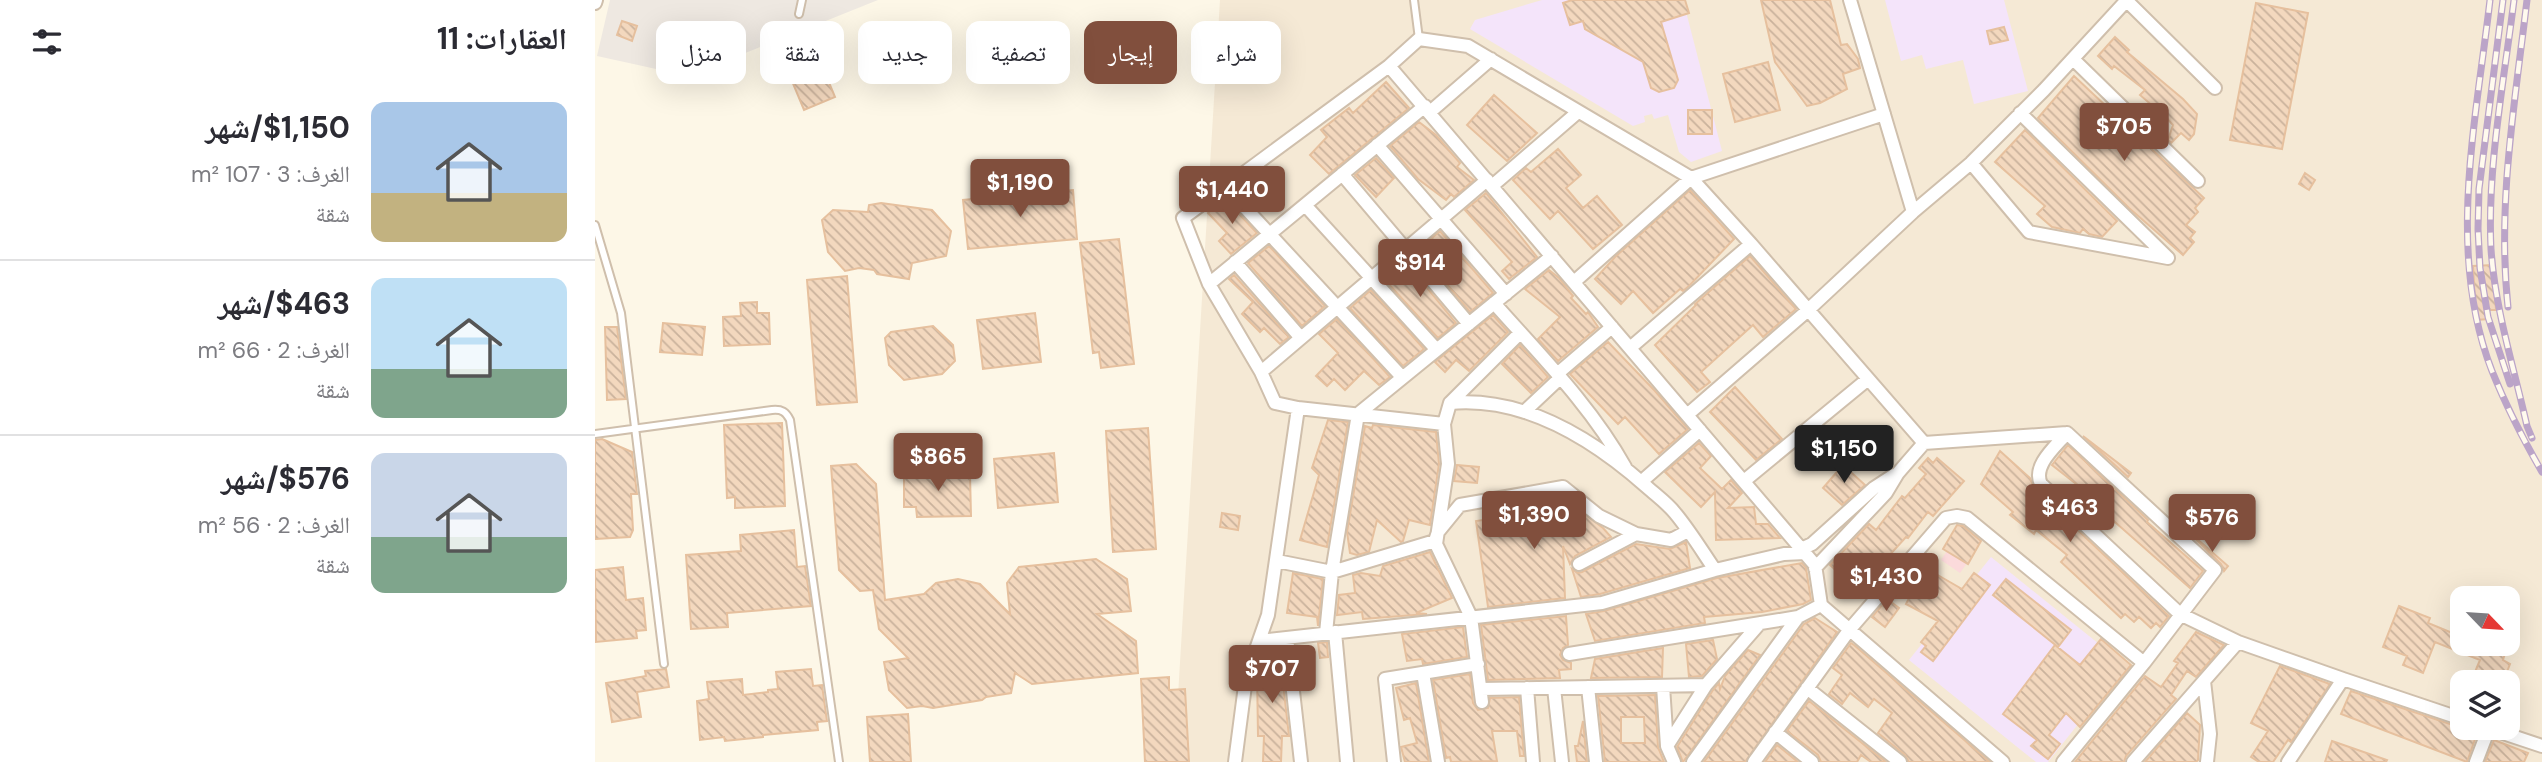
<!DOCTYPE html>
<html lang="ar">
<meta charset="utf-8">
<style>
body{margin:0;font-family:"DM Sans","Noto Naskh Arabic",sans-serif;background:#f7f7f7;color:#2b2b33;direction:rtl;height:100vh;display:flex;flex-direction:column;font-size:26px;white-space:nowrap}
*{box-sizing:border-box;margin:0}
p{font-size:23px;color:#7c7c81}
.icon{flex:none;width:38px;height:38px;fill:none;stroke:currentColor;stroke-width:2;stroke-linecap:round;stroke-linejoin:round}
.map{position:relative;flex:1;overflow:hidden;direction:ltr}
.panel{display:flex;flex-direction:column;background:#fff;width:595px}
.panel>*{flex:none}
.guide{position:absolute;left:21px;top:21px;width:665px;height:63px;direction:rtl;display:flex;gap:14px}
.needle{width:46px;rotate:115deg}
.controls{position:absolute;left:1855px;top:586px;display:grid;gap:14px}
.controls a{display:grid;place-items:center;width:70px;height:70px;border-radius:14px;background:#fff;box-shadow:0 7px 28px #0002;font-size:35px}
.price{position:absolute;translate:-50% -60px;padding:0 16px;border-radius:7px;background:#814f3d;color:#fff;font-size:23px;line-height:46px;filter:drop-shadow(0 2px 4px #0008)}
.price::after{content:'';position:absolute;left:50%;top:42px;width:21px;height:16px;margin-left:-10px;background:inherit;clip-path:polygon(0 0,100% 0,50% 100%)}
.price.selected{background:#222;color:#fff}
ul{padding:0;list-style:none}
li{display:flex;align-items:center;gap:21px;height:175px;padding:0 28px}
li+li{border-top:2px solid #e1e1e2}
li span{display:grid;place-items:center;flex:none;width:196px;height:140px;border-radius:14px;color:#555}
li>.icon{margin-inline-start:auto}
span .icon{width:84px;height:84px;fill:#fffc;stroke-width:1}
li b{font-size:30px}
h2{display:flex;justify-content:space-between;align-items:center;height:84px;padding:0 28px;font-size:30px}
.chip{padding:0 24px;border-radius:14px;background:#fff;box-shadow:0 7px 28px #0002;font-size:24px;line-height:63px}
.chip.selected{background:#814f3d;color:#fff}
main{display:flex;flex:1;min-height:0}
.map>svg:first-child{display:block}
.residential{fill:#f5e9d5;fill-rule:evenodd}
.industrial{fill:#eee8e1}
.education{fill:#f4e4fa}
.medical{fill:#fbdadb}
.building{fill:url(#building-back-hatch);stroke:#e6c09e;stroke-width:2;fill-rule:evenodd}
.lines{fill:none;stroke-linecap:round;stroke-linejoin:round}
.service-casing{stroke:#cfbfac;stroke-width:10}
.minor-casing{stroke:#cfbfac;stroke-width:16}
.service{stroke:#fff;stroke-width:6}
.minor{stroke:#fff;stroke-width:12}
.rail-casing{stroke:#bba4c8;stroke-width:7}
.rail{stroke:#fffaee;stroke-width:4.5;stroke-dasharray:13;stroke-linecap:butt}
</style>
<main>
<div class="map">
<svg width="1947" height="762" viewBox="0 0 1947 762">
<defs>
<pattern id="building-back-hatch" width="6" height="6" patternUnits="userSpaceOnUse" patternTransform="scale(1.75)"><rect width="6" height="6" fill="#f3d8be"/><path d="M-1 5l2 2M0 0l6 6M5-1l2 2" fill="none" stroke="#cab29c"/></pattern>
</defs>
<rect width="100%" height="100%" fill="#fdf7e7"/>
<path class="residential" d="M625 0H1947V762H579ZM1867 598H1913V644H1867ZM1867 682H1913V728H1867Z"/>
<path class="industrial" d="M15 0H283L93 76 2 56Z"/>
<path class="education" d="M947 0H1088L1127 151 1096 162 1084 152 1073 115 1059 119 1057 114 1049 116 1050 122 1038 126 875 29 880 20Z
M1290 0H1409L1433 91 1379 104 1368 60 1331 69 1327 55 1306 61Z
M1396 557 1530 665 1453 762H1441L1314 660Z"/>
<path class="medical" d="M1364 533 1384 546 1365 573 1346 560Z"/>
<path class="building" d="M977 0H1090L1094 13 1066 22 1083 80 1079 88 1064 92 1056 88 1048 62 990 29 988 21 975 25 968 3Z
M1166 0H1235L1246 45 1252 44 1263 59 1265 68 1248 74 1252 89 1225 103 1212 106 1180 62Z
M1661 3 1713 13 1687 149 1635 140Z
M27 21 42 26 37 41 22 35Z
M1409 27 1413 40 1395 44 1392 31Z
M213 32 240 97 209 110 182 45Z
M1520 37 1534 50 1532 52 1588 99 1602 114 1599 134 1594 140 1586 133 1576 143 1573 140 1578 125 1561 106 1560 108 1545 95 1550 90 1519 66 1517 69 1503 56Z
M1173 62 1185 110 1140 122 1128 74Z
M1479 76 1609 198 1600 208 1603 212 1591 225 1600 232 1595 238 1599 242 1588 255 1534 208 1443 118Z
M791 82 814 108 734 174 715 155 732 137 726 130 754 108 758 113Z
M899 95 942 133 912 161 872 125Z
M1093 110H1117V134H1093Z
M824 122 841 135 865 163 862 167 879 180 859 197 856 194 851 200 823 179 795 146Z
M1430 130 1522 221 1507 237 1494 234 1488 229 1485 233 1457 227 1442 214 1450 206 1400 162Z
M963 149 986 175 971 188 988 208 1002 196 1027 225 998 249 963 211 955 219 918 180 931 168 936 172Z
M781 158 799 178 781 197 760 175Z
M1710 173 1720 180 1714 190 1704 184Z
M478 190 482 239 373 249 368 200Z
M1095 190 1139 239 1094 286 1088 291 1085 289 1058 313 1038 291 1026 304 1000 279 1020 257Z
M891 193 942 257 914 279 907 271 917 262 870 210Z
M629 198 662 233 636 254 624 241 632 233 613 213Z
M286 203 337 210 356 231 351 256 317 263 314 279 282 274 279 270 264 268 250 271 233 252 227 220 238 210 273 212 274 205Z
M845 231 898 293 875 312 823 250Z
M524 239 539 364 506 368 504 352 498 353 485 243Z
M674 246 730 306 707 326 653 263Z
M1155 256 1201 309 1168 337 1158 325 1106 372 1115 382 1102 392 1060 345 1101 305 1100 304Z
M810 261 861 323 843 338 789 279Z
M1898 265 1901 310H1894V319L1881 320 1878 266Z
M954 270 964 278 978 296 976 298 991 314 993 312 1003 327 963 361 943 339 965 317 930 289Z
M639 275 694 337 685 344 669 328 665 332 647 314 658 302 634 279Z
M252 276 262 402 222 405 212 280Z
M776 290 829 349 808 366 755 308Z
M162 302V313H174L175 344 129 346 128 317 146 316 145 303Z
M440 313 446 362 388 369 382 320Z
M898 315 913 332 874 371 861 360 850 372 840 362Z
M742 319 795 377 784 385 769 371 750 390 739 379 732 386 721 376 743 353 724 334Z
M68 323 110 327 107 355 65 352Z
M338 326 358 345 360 361 347 374 309 380 294 365 290 338 296 332Z
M10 327H22L31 399 12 400Z
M1013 342 1060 391 1093 429 1064 454 1030 417 1023 424 975 374Z
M925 345 953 377 936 393 907 364Z
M1140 387 1187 439 1161 460 1115 412Z
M733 420 753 422 732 547 705 540 724 475 717 468Z
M187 423 190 506 140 508V497L132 498 129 425Z
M778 425 841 432 844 464 835 525 814 520 808 541 806 542 782 520 774 552 762 555 755 553 752 532 770 426 777 428Z
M553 428 561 549 518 552 511 431Z
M1488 436 1536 473 1533 477Z
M7 439 37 452 42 494H36L38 530 35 537 0 539V440Z
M1104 443 1116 456 1105 468 1127 489 1136 480 1147 493 1133 508 1159 507 1161 524H1173L1185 538 1121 540 1120 492 1106 507 1070 472Z
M1473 445 1553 520 1552 522 1608 571 1595 588 1513 516 1517 512 1457 465Z
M1405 451 1435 478 1440 490 1574 616 1565 627 1561 623 1556 628 1544 617 1539 622 1530 614 1526 618 1466 562 1472 555 1441 530 1439 534 1415 515 1418 512 1386 484Z
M459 453 463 502 403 508 399 459Z
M1333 458 1338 463 1342 458 1369 481 1338 516 1333 512 1313 538 1311 537 1270 582 1278 589 1271 598 1235 565 1274 524 1281 530 1307 496 1310 498 1331 474 1324 468Z
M261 464 281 484 290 600 329 594 341 583 363 579 385 584 415 614 412 583 424 567 501 559 532 579 536 611 502 614 541 641 543 673 437 684 420 673 416 693 391 697 387 700 338 708 327 706 312 708 294 690 289 662 313 658 284 629 278 590 265 591 244 570 236 466Z
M862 465 884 467 882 483 859 481Z
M1248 465 1270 485 1247 505 1228 488Z
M362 468V475L375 474 376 516 322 517 321 507H309V470Z
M966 496 1008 528 1016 537 980 556 975 564 968 546 970 598 893 607 881 521 915 516 927 506 935 515 953 498Z
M627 513 645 516 643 530 625 527Z
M1585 524 1633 566 1629 571 1626 564Z
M1362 525 1368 526 1386 541 1373 564 1348 549Z
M199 530 202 567 210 566 216 606 132 613 133 627 96 629 91 555 146 551 145 535Z
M1091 542 1095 568 1005 594 986 597 977 569 983 573 987 572 1041 544 1075 549Z
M835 552 857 598 821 613 832 614 768 619 767 612 742 615 744 595 760 593 758 575 766 573 785 576 788 566Z
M1207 563 1211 568 1216 600 1208 604 1167 612 1109 617 1110 623 1000 641 991 614 1009 611 1122 578Z
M28 567 31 600 48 598 51 630 41 631 42 638 1 642 0 570Z
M1334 570 1367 589 1379 573 1395 585 1338 661 1326 652 1331 646 1326 642 1343 621 1311 604 1321 585 1323 587Z
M698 573 728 579 723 626 722 617 692 613Z
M1411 579 1476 630 1463 647 1398 595Z
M1292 599 1304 608 1290 627 1277 617Z
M1804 606 1835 618 1833 623 1867 637V644H1900L1898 649 1910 653 1908 660 1915 664 1908 682 1880 672 1885 660 1840 642 1828 673 1808 665 1812 656 1788 647Z
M971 616 973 645 968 648 965 655 968 660 976 663V669L964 670 965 678 893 680 886 625Z
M1220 618 1242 632 1150 762H1109L1209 624Z
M868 627 872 657 828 664 827 659 812 661 807 634Z
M1601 632 1629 645 1601 677 1592 671 1576 695 1581 699 1531 756 1529 762H1480L1550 676 1566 687 1583 663 1579 661Z
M1506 639 1536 665 1485 727 1471 713 1454 735 1465 744 1453 759 1436 746 1442 740 1408 714 1460 645 1485 665Z
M1118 640 1122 659 1107 676 1094 677 1091 644Z
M732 642 733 657 725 658 723 643Z
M1256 643 1259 645 1395 762H1314L1310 755 1283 733 1297 713 1279 699 1273 707 1255 693 1247 704 1234 694 1247 675 1238 668Z
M684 648 694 736H687L686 762H668L669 736H663L662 672 670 649Z
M1068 648 1067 677 996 678 1000 659Z
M1153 650 1165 655 1088 762 1082 747 1118 690 1124 683 1125 689 1130 676Z
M1685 666 1735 684 1696 742 1693 740 1678 762H1664L1656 757 1673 731 1656 723Z
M71 669 74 687 42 692 46 717 17 722 11 683 51 676 50 671Z
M216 669 218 686 227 685 232 721 222 722 223 730 168 735V737L130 741 129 737 105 740 102 701 114 699 112 682 147 679 148 695 173 692V690L183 689 181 672Z
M875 674 878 703 883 710 893 708 895 698 924 697 929 756H925L922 731H897L902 761 856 762 855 757 851 758 838 680Z
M574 677V690L590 689 594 762H550L546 679Z
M821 683 834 762H810L806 747 822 743 815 718 809 720 801 688Z
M1756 691 1864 727 1884 728 1872 762 1746 714Z
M1060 695 1063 747 1069 762H1010L1003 696ZM1026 717H1049L1050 743H1026Z
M1214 701 1291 762H1276L1266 755 1262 762H1226L1223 755 1192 731Z
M1592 713 1605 725 1603 760 1601 762H1550Z
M313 714 316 762H275L272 717Z
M988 721 992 762H982L980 746H983Z
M1899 740 1933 753 1929 762H1890Z
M1737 741 1792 760 1791 762H1730Z
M1182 745 1203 762H1170Z"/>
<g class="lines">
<defs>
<path id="service" d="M819 0 824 39
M204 14 207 0
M0 225 26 313 69 664
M0 434 177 410C187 409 191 412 195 420L244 762"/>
<path id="minor" d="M1255 0 1318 212
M1532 1 1620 88
M0 3 1 0
M1478 59 1603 181
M794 66 1220 565 1226 605 1408 762
M835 112 896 59
M782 145 911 294
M1376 163 1434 232 1573 258 1425 113
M747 174 874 324
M630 186 807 377
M897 186 983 112
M710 205 841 349
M640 262 706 338
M979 282 1096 178 1289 114
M614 284 830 106
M899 303C945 355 997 407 1030 467
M1035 348 1156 244
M666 372 892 180
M962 374 1017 327
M855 403 925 333
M929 412 965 378
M1092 415 1212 311 1318 212 1376 163 1449 90 1532 0
M849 424 853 464 841 544 876 617 887 702
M1472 433C1460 447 1437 466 1446 484L1585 614 1643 642 1748 679
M1149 481 1273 379
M1046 482 1105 430
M1206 549 1217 544 1279 488 1299 475
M682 561 737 572 840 541 843 532 865 505 968 487 1004 516 1041 534 1076 540 1093 531
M984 564 1041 534
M1220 568 1291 493 1303 473 1329 443 1472 433 1620 570 1549 663 1468 762
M1120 570C1107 551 1095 531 1080 513 1072 503 1062 496 1052 487 999 440 929 396 855 403L849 424 703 408 680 403 666 372 614 284 588 218 794 66 824 39 873 46 1096 178 1156 244 1329 443
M740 632 752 762
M731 633 737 572 763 414 957 256
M692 638 706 762
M664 641 1007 603 1120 570 1189 554 1210 553
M974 654 1203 617 1226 605
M828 673 843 762
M1609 681 1615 734 1612 762
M1068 686 1072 746 1079 762
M993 687 1001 762
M932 688 938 762
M959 688 967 762
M1212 688 1305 762
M886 689 1111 685
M1893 728 1947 746
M1180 732 1217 762
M1072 746 1111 685 1165 623
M640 762 651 678 673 615 703 408
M799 762 790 679 883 664
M1098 762 1203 617
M1159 762 1255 629 1351 518 1362 516 1372 518 1549 663
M1538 762 1643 642
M1693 762 1748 679 1867 719
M1881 762 1894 728"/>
</defs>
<use href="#service" class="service-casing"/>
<use href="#minor" class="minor-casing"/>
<use href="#service" class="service"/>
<use href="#minor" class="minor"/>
<defs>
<path id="rail" d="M1895 0C1881 122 1851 253 1897 371 1911 406 1928 439 1947 472
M1908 0 1884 189 1883 229 1885 268 1893 317 1915 384
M1919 0C1909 81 1892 168 1896 249 1900 309 1919 368 1932 426L1937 438
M1913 307C1902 204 1920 102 1932 0"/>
</defs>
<use href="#rail" class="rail-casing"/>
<use href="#rail" class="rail"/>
</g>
</svg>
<div class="controls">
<a><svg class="needle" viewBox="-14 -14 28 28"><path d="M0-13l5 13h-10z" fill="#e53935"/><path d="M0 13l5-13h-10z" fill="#7c7c81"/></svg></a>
<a><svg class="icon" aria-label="layers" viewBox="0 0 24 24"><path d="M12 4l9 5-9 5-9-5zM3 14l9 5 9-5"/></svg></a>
</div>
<b class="price" style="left:1529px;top:163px">$705</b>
<b class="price" style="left:425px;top:219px">$1,190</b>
<b class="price" style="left:637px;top:226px">$1,440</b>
<b class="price" style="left:825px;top:299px">$914</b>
<b class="price selected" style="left:1249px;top:485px">$1,150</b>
<b class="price" style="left:343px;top:493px">$865</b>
<b class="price" style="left:1475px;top:544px">$463</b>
<b class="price" style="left:939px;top:551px">$1,390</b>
<b class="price" style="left:1617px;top:554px">$576</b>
<b class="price" style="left:1291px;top:613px">$1,430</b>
<b class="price" style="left:677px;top:705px">$707</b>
<div class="guide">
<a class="chip">شراء</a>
<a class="chip selected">إيجار</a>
<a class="chip">تصفية</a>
<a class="chip">جديد</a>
<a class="chip">شقة</a>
<a class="chip">منزل</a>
</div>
</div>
<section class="panel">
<h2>العقارات: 11<svg class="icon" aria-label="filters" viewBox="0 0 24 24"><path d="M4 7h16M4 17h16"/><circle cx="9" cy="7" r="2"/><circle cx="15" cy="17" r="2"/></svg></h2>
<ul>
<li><span style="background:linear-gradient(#a9c7e8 65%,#c2b280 0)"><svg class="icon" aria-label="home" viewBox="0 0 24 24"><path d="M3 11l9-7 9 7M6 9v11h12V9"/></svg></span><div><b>$1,150/شهر</b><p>الغرف: 3 · 107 m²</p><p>شقة</p></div></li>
<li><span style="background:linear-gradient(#bfe0f5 65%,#7fa58c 0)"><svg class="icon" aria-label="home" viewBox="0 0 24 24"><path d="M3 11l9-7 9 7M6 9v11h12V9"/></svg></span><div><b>$463/شهر</b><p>الغرف: 2 · 66 m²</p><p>شقة</p></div></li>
<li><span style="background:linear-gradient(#c9d6e8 60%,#7fa58c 0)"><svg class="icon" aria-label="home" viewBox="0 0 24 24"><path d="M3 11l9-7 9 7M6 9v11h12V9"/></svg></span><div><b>$576/شهر</b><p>الغرف: 2 · 56 m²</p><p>شقة</p></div></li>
</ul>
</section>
</main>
